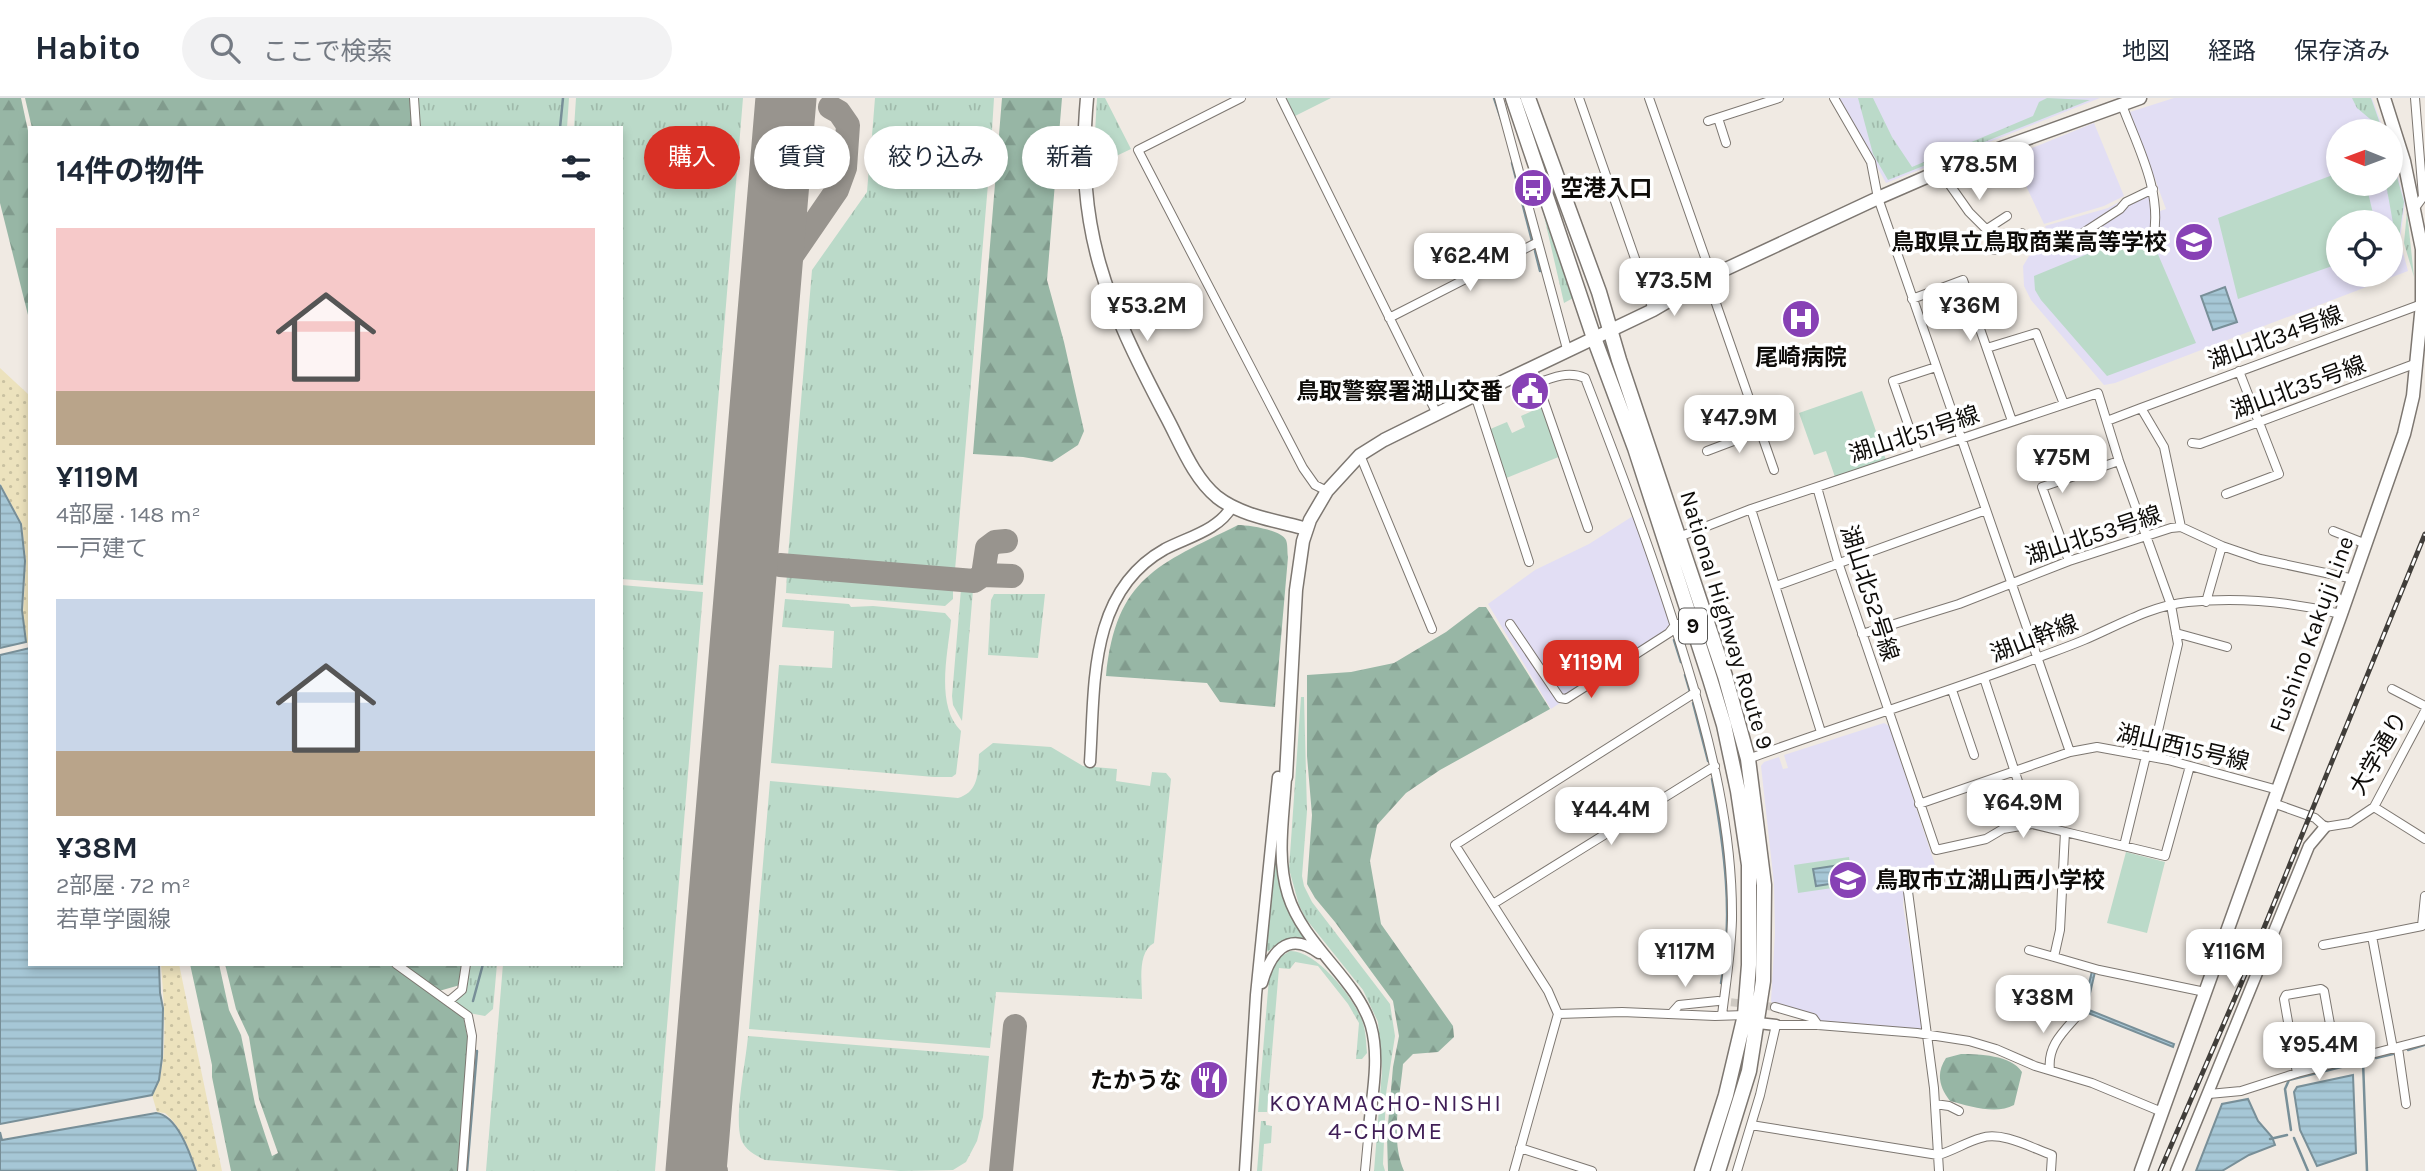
<!DOCTYPE html>
<html lang="ja">
<meta charset="utf-8">
<style>
body{margin:0;font-family:Karla,"Noto Sans JP",sans-serif;background:#f2f2f3;color:#1f2937;height:100vh;display:flex;flex-direction:column;font-size:26px;white-space:nowrap}
*{box-sizing:border-box;margin:0}
p{font-size:23px;color:#747a83}
.icon{flex:none;width:38px;height:38px;fill:none;stroke:currentColor;stroke-width:2;stroke-linecap:round;stroke-linejoin:round}
.map{position:relative;flex:1;overflow:hidden}
.drawer{position:absolute;left:28px;top:28px;width:595px;height:840px;display:flex;flex-direction:column;background:#fff;border-radius:0px;box-shadow:0 4px 10px #0003}
.drawer>*{flex:none}
.hud{position:absolute;left:644px;top:28px;width:665px;height:63px;display:flex;gap:14px}
.needle{width:46px;rotate:271deg}
.controls{position:absolute;left:2326px;top:21px;display:grid;gap:14px}
.controls a{display:grid;place-items:center;width:77px;height:77px;border-radius:50%;background:#fff;box-shadow:0 4px 10px #0003;font-size:35px}
.price{position:absolute;translate:-50% -60px;padding:0 16px;border-radius:14px;background:#fff;color:#222;font-size:23px;line-height:46px;filter:drop-shadow(0 2px 4px #0008)}
.price::after{content:'';position:absolute;left:50%;top:42px;width:21px;height:16px;margin-left:-10px;background:inherit;clip-path:polygon(0 0,100% 0,50% 100%)}
.price.selected{background:#d93025;color:#fff}
ul{padding:0;list-style:none}
li{display:grid;align-content:center;gap:14px;height:371px;padding:0 28px}
li span{display:grid;place-items:center;height:217px;border-radius:0px;color:#555}
li>.icon{margin-inline-start:auto}
span .icon{width:126px;height:126px;fill:#fffc;stroke-width:1}
li b{font-size:30px}
h2{display:flex;justify-content:space-between;align-items:center;height:84px;padding:0 28px;font-size:30px}
.chip{padding:0 24px;border-radius:32px;background:#fff;box-shadow:0 4px 10px #0003;font-size:24px;line-height:63px}
.chip.selected{background:#d93025;color:#fff}
header{display:flex;align-items:center;gap:42px;box-sizing:border-box;height:98px;padding:0 35px;background:#fff;border-bottom:2px solid #e0e1e3}
header strong{font-size:33px}
nav{display:flex;gap:38px;margin-inline-start:auto;font-size:24px}
.search{width:490px;height:63px;background:#f2f2f3;display:flex;align-items:center;gap:18px;box-sizing:border-box;padding:0 24px;border-radius:38px;color:#747a83;font-size:26px}
.map>svg:first-child{display:block}
.education{fill:#e2def4;fill-rule:evenodd}
.grass{fill:url(#grass-tufts)}
.forest{fill:url(#forest-firs)}
.sand{fill:url(#sand-dots)}
.park{fill:#bbdac9}
.water{fill:url(#water-rules);stroke:#788f98;stroke-width:2}
.lines{fill:none;stroke-linecap:round;stroke-linejoin:round}
.stream{stroke:#788f98;stroke-width:2.5}
.taxiway{stroke:#98948e;stroke-width:24}
.runway{stroke:#98948e;stroke-width:61}
.minor-tunnel{stroke:#cec9c2;stroke-width:8;stroke-dasharray:8 4;stroke-linecap:butt}
.minor-casing{stroke:#7d7771;stroke-width:10}
.tertiary-casing{stroke:#7d7771;stroke-width:13}
.secondary-casing{stroke:#7d7771;stroke-width:15}
.trunk-casing{stroke:#7d7771;stroke-width:17}
.minor{stroke:#fff;stroke-width:8}
.tertiary{stroke:#fff;stroke-width:10}
.secondary{stroke:#fff;stroke-width:12}
.trunk{stroke:#fff;stroke-width:14}
.rail-casing{stroke:#413e3a;stroke-width:5}
.rail{stroke:#fff;stroke-width:2.5;stroke-dasharray:8;stroke-linecap:butt}
.labels{text-anchor:middle;stroke-width:7;stroke-linejoin:round;paint-order:stroke}
.shield{fill:#fff;stroke:#565553;stroke-width:2}
.shield-label{font-size:21px;font-weight:bold;fill:#0e0c09}
.poi-label{font-size:23px;font-weight:bold;fill:#0e0c09;stroke:#fff;text-anchor:end}
.street-label{font-size:23px;fill:#0e0c09;stroke:#fff}
.neighbourhood-label{font-size:24px;letter-spacing:2px;fill:#401f57;stroke:#fff}
</style>
<header>
<strong>Habito</strong>
<div class="search"><svg class="icon" aria-label="search" viewBox="0 0 24 24"><circle cx="10" cy="10" r="6"/><path d="M15 15l6 6"/></svg>ここで検索</div>
<nav><a>地図</a><a>経路</a><a>保存済み</a></nav>
</header>
<div class="map">
<svg width="2425" height="1073" viewBox="0 0 2425 1073">
<defs>
<pattern id="grass-tufts" width="24" height="20" patternUnits="userSpaceOnUse" patternTransform="scale(1.75)"><rect width="24" height="20" fill="#bbdac9"/><path d="M3 7l-1-3M5 7V3M7 7l1-3M15 17l-1-3M17 17v-4M19 17l1-3" fill="none" stroke="#a0baab"/></pattern>
<pattern id="forest-firs" width="22" height="20" patternUnits="userSpaceOnUse" patternTransform="scale(1.75)"><rect width="22" height="20" fill="#97b6a5"/><path d="M5 1l3.5 6h-7zM16 11l3.5 6h-7z" fill="#819b8d"/></pattern>
<pattern id="sand-dots" width="8" height="8" patternUnits="userSpaceOnUse" patternTransform="scale(1.75)"><rect width="8" height="8" fill="#ece2bd"/><path d="M2 2h.1M6 6h.1" fill="none" stroke="#c9c1a1" stroke-width="1.8" stroke-linecap="round"/></pattern>
<pattern id="water-rules" width="6" height="5" patternUnits="userSpaceOnUse" patternTransform="scale(1.75)"><rect width="6" height="5" fill="#a6c7d6"/><path d="M0 2.5h6" fill="none" stroke="#8eaab6"/></pattern>
</defs>
<rect width="100%" height="100%" fill="#f0eae3"/>
<path class="education" d="M1839 0H2100L1886 85Z
M2174 0H2372L2384 33H2338V86H2390L2391 54 2405 104 2400 142 2397 143V148L2401 147 2408 173 2115 285 2104 287 2031 202 2024 188 2023 168 2029 158 2051 145 2045 128 2108 110 2148 89 2160 113 2166 111 2130 14ZM2338 124H2390V177H2338Z
M2094 25 2124 98 2104 108 2044 126 2012 58Z
M1633 418 1671 529 1551 611 1488 506 1535 472 1589 446Z
M1884 625 1889 628 1939 779 1905 786 1903 807 1923 933 1821 924 1808 914 1773 907 1771 903 1775 835 1774 786 1761 668 1764 664 1779 659 1783 671 1788 670 1784 657Z"/>
<path class="grass" d="M418 0H569L567 30H419Z
M576 0H743L703 487 621 481V30H574Z
M875 0H994L990 64 982 71 870 62Z
M1097 0H1105L1131 51 1093 69Z
M1858 0H1873L1892 39 1912 69 2033 18 2039 4 2047 0 2090 2 1888 82 1873 56Z
M2352 0H2371L2382 31 2357 10Z
M2391 57 2404 104 2399 141 2396 142 2386 86H2390Z
M869 69 885 70 887 73 900 74 902 72 981 78 988 86 955 472 788 458 812 172 867 94Z
M1543 104 1575 199 1564 205 1541 105Z
M2407 113 2414 179 2404 145Z
M787 476 953 491V501L945 508 786 495Z
M621 487 703 494 655 1073H486L503 866H621Z
M961 491 973 492 962 623 953 607 952 598Z
M994 496H1045L1038 560 988 557 991 502Z
M785 501 849 506 851 509 873 508 945 515 951 522C948 556 935 607 961 633L956 676 952 679H934L771 665 779 567 832 570 834 533 782 529Z
M1301 599H1304L1307 713 1302 778 1304 788 1312 804 1390 906 1395 938 1386 996 1383 1066 1385 1073H1374L1382 973 1378 924 1363 892 1306 821 1299 807 1289 771Z
M993 645 1051 649 1083 668 1117 671 1116 683 1150 688 1152 674 1166 675 1171 681 1154 845C1137 854 1142 884 1142 901L996 894 990 950 749 931 770 683 958 700C979 694 978 674 979 656Z
M1279 702 1277 762 1307 841C1291 842 1281 840 1268 854L1266 851Z
M1290 853C1316 852 1353 899 1362 922 1366 933 1366 944 1367 955L1362 961H1356L1359 925 1348 906 1318 868 1295 864 1290 871 1279 870 1267 1014H1258L1269 880 1277 861Z
M469 866H497L493 911 485 918 469 915 455 905V900Z
M748 938 989 958 983 1019 977 1043 966 1064 953 1072 900 1073 765 1062C755 1057 745 1052 741 1041 734 1019 746 963 748 938Z
M1261 1023H1266V1027L1272 1028 1271 1045 1264 1046 1262 1073H1257Z"/>
<path class="forest" d="M0 0H21L30 42V225L0 105Z
M25 0H410L413 30H32Z
M1002 0H1062L1047 182 1064 244 1084 333 1078 347 1052 364 1023 359 973 356Z
M1238 427C1249 427 1281 432 1286 442 1288 447 1287 454 1288 459L1275 609 1220 604 1207 585 1106 578C1116 479 1158 467 1238 427Z
M1479 509H1486L1550 611 1440 672 1406 695 1377 727 1370 763 1381 826 1453 928 1454 939 1438 954 1413 956 1403 966C1400 999 1390 1042 1404 1073H1388L1387 1038 1393 969 1399 938 1393 903 1335 824 1315 800 1307 786 1312 717 1307 658V577L1351 574 1394 565 1446 534Z
M190 866H219L229 912 241 937 255 1006 272 1058 278 1055 259 1001 249 939 236 911 225 866H392L463 917 469 947 459 1073H231L212 979V967Z
M400 866H463L460 887 439 893Z
M1961 956C1979 956 2011 957 2022 974L2014 1007C1996 1017 1969 1008 1950 1003 1939 989 1936 975 1946 960Z"/>
<path class="sand" d="M0 270 28 296 30 304V544L26 545 23 516 26 463 22 426 0 385Z
M161 866H179L222 1073H197C191 1055 180 1027 165 1015L157 1014 152 997C171 975 163 895 161 866Z"/>
<path class="park" d="M1283 0H1331L1293 19Z
M2338 75V86H2366L2375 124H2338V166L2238 201 2218 120Z
M2136 136 2154 147 2196 245 2107 278 2041 202 2035 192 2034 178Z
M1862 293 1886 362 1835 379 1826 353 1814 357 1799 315Z
M1543 308 1561 358 1504 381 1488 332 1507 324 1512 335 1525 329 1521 318Z
M2126 754 2165 764 2147 835 2107 825Z
M1849 759 1853 787 1798 795 1794 767Z"/>
<path class="water" d="M2225 189 2237 224 2213 232 2201 198Z
M0 387 21 426 25 463 22 512 26 544 0 550Z
M30 550V866H159L160 895 163 910 162 960 159 982 152 997 0 1026V557Z
M1847 766 1849 783 1816 788 1813 771Z
M2092 873 2095 874 2087 908 2089 912 2174 946 2173 949 2088 915H2082Z
M2353 977 2356 1055 2317 1068 2300 1032 2294 994 2297 989Z
M2248 1001 2258 1023 2272 1039 2275 1047 2249 1057 2222 1073H2196L2222 1006Z
M156 1015C177 1017 190 1055 196 1073H0V1034L2 1042Z"/>
<g class="lines">
<path class="stream" d="M1494 0 1501 21
M560 30 563 0
M1512 65 1532 143
M1535 153 1540 173
M1674 542 1681 564
M1685 577 1690 594
M1693 605 1708 663
M1712 681C1724 748 1734 818 1721 885
M473 903 483 866
M2408 952 2424 947
M2376 960 2397 955
M2363 963 2367 1073
M2291 1032 2285 991 2289 982 2361 964
M2294 1040 2308 1073
M2270 1041 2287 1037
M467 1073 477 953"/>
<path class="taxiway" d="M769 204 778 178 837 92 845 70 848 27 839 14 830 9
M780 467 974 483 983 477 987 450 995 444 1006 443
M983 477 1012 478
M700 1027 704 1051 716 1073
M1001 1073 1015 928"/>
<path class="runway" d="M696 1073 786 0"/>
<path class="minor-tunnel" d="M1719 903 1775 909"/>
<defs>
<path id="minor" d="M414 0 416 30
M1241 0 1138 52 1303 370 1315 387 1327 393
M1281 0 1437 316
M1499 0 1567 251
M1579 0 1653 212
M1649 0 1707 165 1711 178V191L1774 372
M1834 0 1871 64 1878 100 2070 654
M2122 7C2138 50 2163 94 2153 142
M1718 20 1726 45
M1708 23 1779 0
M1940 73 1969 114 2002 147
M2415 110 2423 99 2415 0
M1987 131 2007 118
M2084 140 2083 135 2120 111 2126 104 2153 91
M1994 152 2022 135
M1912 201 1963 182 2012 323
M1389 220 1538 144
M1987 250 2036 235 2064 306
M1532 269 1588 430
M1538 285C1553 279 1569 273 1585 280 1621 373 1656 465 1685 561 1711 645 1733 733 1732 822 1731 854 1726 885 1722 917
M1475 297 1529 464
M2141 310 2422 206
M2192 345 2200 346 2417 265
M1707 353 1760 333
M1918 355 1893 283 1936 269
M1360 357 1432 531
M1817 389 1839 467 1936 752 1986 741 2003 731 2032 726 2165 758 2190 668
M2226 396 2279 376 2239 273
M2181 429 2222 448 2206 504
M2333 433 2366 446
M1679 439 1751 411
M2222 448 2260 461 2354 481
M2069 463 2042 389 2119 363
M1776 488 1986 412
M1510 526 1560 600 1566 601 1669 535 1675 527 1705 518
M2176 535 2227 549
M1862 536 1959 506 2069 463 2171 430 2181 429 2164 349 2141 310 2107 323
M1984 580 2032 726
M2392 591 2425 608
M1952 592 1974 657
M1821 634 1751 411 2098 295 2119 363 2171 507 2178 546 2152 659
M2127 654 2134 629
M1748 661C1840 627 1933 599 2024 565 2044 557 2065 550 2084 542 2119 527 2150 508 2188 504 2239 499 2292 504 2341 516
M2273 705 2315 720 2325 729 2350 725 2374 709 2425 613
M1919 706 2070 654 2097 649 2168 662 2278 692
M2374 709 2425 741
M2065 734 2060 832 2054 859 2099 872 2205 894
M2124 748 2146 658
M1493 806 1715 668
M2323 847 2372 838
M2029 852 2054 859
M396 866 468 918 472 938 462 1073
M449 903 462 892 466 866
M1775 909 1813 920 1818 927
M1558 916 1622 914 1715 918 1745 917
M1671 916 1679 907 1718 903
M2398 950 2406 1006
M2393 951 2372 838 2422 828 2425 798
M2050 972C2047 948 2063 934 2078 917
M2297 975 2284 901 2286 897 2321 891 2324 893 2337 965
M2209 996 2241 993 2297 975 2425 942
M1935 1006 1949 1008 1959 1013
M1751 1027 1938 1057C1953 1053 1966 1044 1981 1040 2002 1033 2032 1050 2052 1057L2051 1073
M1520 1050 1592 1073
M1365 1073 1369 1030
M1514 1073 1558 916 1548 893 1455 747 1696 594
M1737 1073 1760 997 1776 927H1818L1917 935 1969 943 1996 951 2035 968 2092 985 2162 1014
M1939 1073 1934 990 1907 786 1940 782"/>
<path id="tertiary" d="M1090 664C1095 587 1088 494 1165 451 1188 439 1219 432 1232 408
M1286 679C1284 718 1276 759 1288 797 1304 848 1357 881 1371 928 1380 960 1372 997 1369 1030
M1262 885C1270 856 1287 831 1319 855
M1758 925 1776 927
M1245 1073 1256 897 1278 679
M2176 1073 2309 748 2325 729"/>
<path id="secondary" d="M1087 0C1075 133 1106 204 1166 318 1181 346 1193 379 1217 399 1241 418 1278 423 1307 431
M1286 679 1296 492 1303 443 1310 422 1327 393 1360 357 1384 342 1475 297 1653 212 1711 178 1878 100 1954 67 2140 0
M2141 1073 2341 516 2404 336 2413 298 2422 206V151L2404 63 2384 0"/>
<path id="trunk" d="M1513 0 1594 240 1635 350 1710 581 1724 627 1738 693 1749 767V867L1745 917 1726 997 1702 1073
M1528 0 1599 194 1619 262 1725 578 1748 661 1764 787 1763 883 1749 973 1718 1073"/>
</defs>
<use href="#minor" class="minor-casing"/>
<use href="#tertiary" class="tertiary-casing"/>
<use href="#secondary" class="secondary-casing"/>
<use href="#trunk" class="trunk-casing"/>
<use href="#minor" class="minor"/>
<use href="#tertiary" class="tertiary"/>
<use href="#secondary" class="secondary"/>
<use href="#trunk" class="trunk"/>
<defs>
<path id="rail" d="M2160 1073 2241 886 2425 436"/>
</defs>
<use href="#rail" class="rail-casing"/>
<use href="#rail" class="rail"/>
</g>
<defs>
<symbol id="bus-disc" viewBox="-11 -11 22 22"><circle r="9.5" fill="#8741b5" stroke="#fff"/><path d="M-5-6H5V4H4V6H2V4H-2V6H-4V4H-5ZM-3.5-4V0h7V-4ZM-3.5 1.2v1.5H-2V1.2ZM2 1.2v1.5H3.5V1.2Z" fill="#fff"/></symbol>
<symbol id="school-disc" viewBox="-11 -11 22 22"><circle r="9.5" fill="#8741b5" stroke="#fff"/><path d="M0-5L7-2L0 1L-7-2ZM-4 1L0 2.5L4 1V4Q0 6-4 4Z" fill="#fff"/></symbol>
<symbol id="hospital-disc" viewBox="-11 -11 22 22"><circle r="9.5" fill="#8741b5" stroke="#fff"/><path d="M-5-5h3v3.5h4V-5h3V5h-3V1.5h-4V5h-3Z" fill="#fff"/></symbol>
<symbol id="civic-disc" viewBox="-11 -11 22 22"><circle r="9.5" fill="#8741b5" stroke="#fff"/><path d="M-.6-6.5H3V-4.5H.6V-3L4-1V1h2V6H-6V1h2V-1L-.6-3ZM-1.2 2.5V6h2.4V2.5Z" fill="#fff"/></symbol>
<symbol id="restaurant-disc" viewBox="-11 -11 22 22"><circle r="9.5" fill="#8741b5" stroke="#fff"/><path d="M-5-6h1v4h1v-4h1v4h1v-4h1v5L-1.5 .5V6h-2V.5L-5-1ZM5-6V6H3V1.5H1.5Q1.5-4 5-6Z" fill="#fff"/></symbol>
</defs>
<g fill-rule="evenodd">
<use href="#bus-disc" x="1511" y="68" width="44" height="44"/>
<use href="#school-disc" x="2172" y="122" width="44" height="44"/>
<use href="#hospital-disc" x="1779" y="199" width="44" height="44"/>
<use href="#civic-disc" x="1508" y="271" width="44" height="44"/>
<use href="#school-disc" x="1826" y="760" width="44" height="44"/>
<use href="#restaurant-disc" x="1187" y="960" width="44" height="44"/>
</g>
<g class="labels">
<rect class="shield" x="1679" y="510.5" width="28" height="35" rx="5"/>
<g class="shield-label">
<text x="1693" y="535">9</text>
</g>
<g class="poi-label">
<text x="1560" y="98" text-anchor="start">空港入口</text>
<text x="2167" y="152">鳥取県立鳥取商業高等学校</text>
<text x="1801" y="267" text-anchor="middle">尾崎病院</text>
<text x="1503" y="301">鳥取警察署湖山交番</text>
<text x="1875" y="790" text-anchor="start">鳥取市立湖山西小学校</text>
<text x="1182" y="990">たかうな</text>
</g>
<g class="street-label">
<text transform="translate(2275 239) rotate(-20)" y="8">湖山北34号線</text>
<text transform="translate(2298 289) rotate(-20)" y="8">湖山北35号線</text>
<text transform="translate(1914 336) rotate(-18)" y="8">湖山北51号線</text>
<text transform="translate(2093 437) rotate(-18)" y="8">湖山北53号線</text>
<text transform="translate(1870 495) rotate(72)" y="8">湖山北52号線</text>
<text transform="translate(1727 522) rotate(73)" y="8">National Highway Route 9</text>
<text transform="translate(2311 536) rotate(-70)" y="8">Fushino Kakuji Line</text>
<text transform="translate(2034 540) rotate(-21)" y="8">湖山幹線</text>
<text transform="translate(2183 649) rotate(13)" y="8">湖山西15号線</text>
<text transform="translate(2378 655) rotate(-60)" y="8">大学通り</text>
</g>
<g class="neighbourhood-label">
<text x="1386" y="1013">KOYAMACHO-NISHI<tspan x="1386" dy="28">4-CHOME</tspan></text>
</g>
</g>
</svg>
<div class="controls">
<a><svg class="needle" viewBox="-14 -14 28 28"><path d="M0-13l5 13h-10z" fill="#e53935"/><path d="M0 13l5-13h-10z" fill="#747a83"/></svg></a>
<a><svg class="icon" aria-label="locate" viewBox="0 0 24 24"><circle cx="12" cy="12" r="6"/><path d="M12 2v4M12 18v4M2 12h4M18 12h4"/></svg></a>
</div>
<b class="price" style="left:1979px;top:104px">¥78.5M</b>
<b class="price" style="left:1470px;top:195px">¥62.4M</b>
<b class="price" style="left:1674px;top:220px">¥73.5M</b>
<b class="price" style="left:1147px;top:245px">¥53.2M</b>
<b class="price" style="left:1970px;top:245px">¥36M</b>
<b class="price" style="left:1739px;top:357px">¥47.9M</b>
<b class="price" style="left:2062px;top:397px">¥75M</b>
<b class="price selected" style="left:1591px;top:602px">¥119M</b>
<b class="price" style="left:2023px;top:742px">¥64.9M</b>
<b class="price" style="left:1611px;top:749px">¥44.4M</b>
<b class="price" style="left:1685px;top:891px">¥117M</b>
<b class="price" style="left:2234px;top:891px">¥116M</b>
<b class="price" style="left:2043px;top:937px">¥38M</b>
<b class="price" style="left:2319px;top:984px">¥95.4M</b>
<div class="hud">
<a class="chip selected">購入</a>
<a class="chip">賃貸</a>
<a class="chip">絞り込み</a>
<a class="chip">新着</a>
</div>
<section class="drawer">
<h2>14件の物件<svg class="icon" aria-label="filters" viewBox="0 0 24 24"><path d="M4 7h16M4 17h16"/><circle cx="9" cy="7" r="2"/><circle cx="15" cy="17" r="2"/></svg></h2>
<ul>
<li><span style="background:linear-gradient(#f6c9c9 75%,#b9a48a 0)"><svg class="icon" aria-label="home" viewBox="0 0 24 24"><path d="M3 11l9-7 9 7M6 9v11h12V9"/></svg></span><div><b>¥119M</b><p>4部屋 · 148 m²</p><p>一戸建て</p></div></li>
<li><span style="background:linear-gradient(#c9d6e8 70%,#b9a48a 0)"><svg class="icon" aria-label="home" viewBox="0 0 24 24"><path d="M3 11l9-7 9 7M6 9v11h12V9"/></svg></span><div><b>¥38M</b><p>2部屋 · 72 m²</p><p>若草学園線</p></div></li>
</ul>
</section>
</div>
